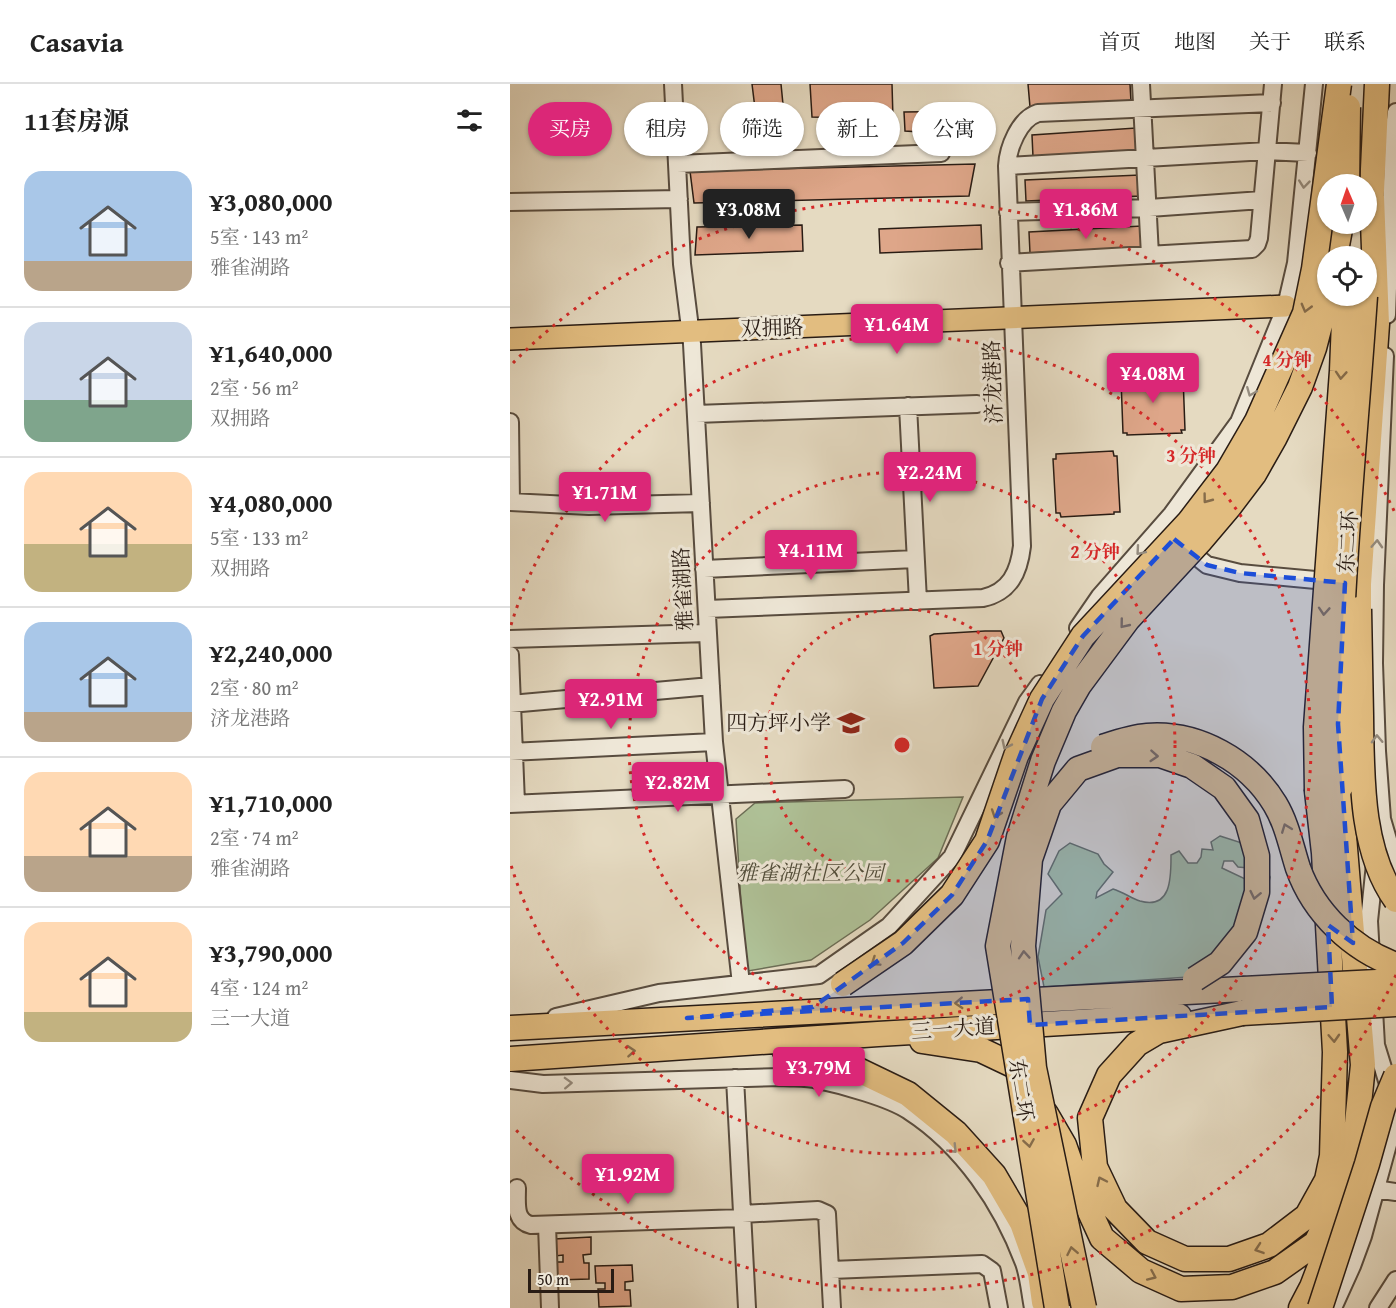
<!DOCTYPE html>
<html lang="zh">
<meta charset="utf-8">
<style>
body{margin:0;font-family:"Gentium Book Plus","Noto Serif SC",serif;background:#f6f6f6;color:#222;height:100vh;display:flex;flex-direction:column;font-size:22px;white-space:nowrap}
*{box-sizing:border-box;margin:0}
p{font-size:20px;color:#767676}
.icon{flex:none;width:33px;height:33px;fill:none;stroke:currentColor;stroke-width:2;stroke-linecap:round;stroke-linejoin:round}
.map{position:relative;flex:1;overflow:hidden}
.panel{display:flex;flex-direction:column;background:#fff;width:510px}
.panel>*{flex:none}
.hud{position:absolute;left:18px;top:18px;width:570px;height:54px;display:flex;gap:12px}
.needle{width:39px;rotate:358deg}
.buttons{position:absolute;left:807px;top:90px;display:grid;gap:12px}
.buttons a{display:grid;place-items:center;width:60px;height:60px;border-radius:50%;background:#fff;box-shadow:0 2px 4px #0004;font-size:30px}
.scale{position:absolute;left:18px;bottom:15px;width:86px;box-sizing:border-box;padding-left:6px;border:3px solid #291c14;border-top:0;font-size:16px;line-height:21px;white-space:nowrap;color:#291c14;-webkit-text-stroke:4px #eee7d7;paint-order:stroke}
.price{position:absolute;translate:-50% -51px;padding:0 14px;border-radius:6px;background:#db2777;color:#fff;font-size:20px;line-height:39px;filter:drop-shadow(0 2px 3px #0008)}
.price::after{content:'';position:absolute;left:50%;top:36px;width:18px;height:14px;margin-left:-9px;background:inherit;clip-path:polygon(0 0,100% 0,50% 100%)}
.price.current{background:#222;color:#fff}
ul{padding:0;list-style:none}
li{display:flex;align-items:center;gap:18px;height:150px;padding:0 24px}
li+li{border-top:2px solid #e0e0e0}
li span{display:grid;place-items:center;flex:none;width:168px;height:120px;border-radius:18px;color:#555}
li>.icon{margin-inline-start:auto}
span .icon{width:72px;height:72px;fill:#fffc;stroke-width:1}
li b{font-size:26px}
h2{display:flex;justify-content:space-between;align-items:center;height:72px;padding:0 24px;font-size:26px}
.chip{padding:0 21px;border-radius:27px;background:#fff;box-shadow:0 2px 4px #0004;font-size:21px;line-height:54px}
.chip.current{background:#db2777;color:#fff}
header{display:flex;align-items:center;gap:36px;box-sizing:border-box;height:84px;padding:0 30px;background:#fff;border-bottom:2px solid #e0e0e0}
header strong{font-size:28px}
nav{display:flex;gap:33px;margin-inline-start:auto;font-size:21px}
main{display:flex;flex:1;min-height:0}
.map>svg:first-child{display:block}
.green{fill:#afc197;stroke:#6c6e56;stroke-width:1.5}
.building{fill:#dea689;stroke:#291c14;stroke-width:1.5}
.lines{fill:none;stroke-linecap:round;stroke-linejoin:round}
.minor-casing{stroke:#584c3f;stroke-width:20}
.major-casing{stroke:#291c14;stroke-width:24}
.highway-casing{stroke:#291c14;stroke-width:27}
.minor{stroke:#eee7d7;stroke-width:16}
.major{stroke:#e2bd80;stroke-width:21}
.highway{stroke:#e2bd80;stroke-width:24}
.highway-bridge-casing{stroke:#291c14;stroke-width:27;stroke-linecap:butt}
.highway-bridge{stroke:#e2bd80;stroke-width:24}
.oneway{stroke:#958c7f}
.oneway2{stroke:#866c4a}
.marked{fill:#1d4ed8;fill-opacity:0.2;stroke:#1d4ed8;stroke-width:4.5;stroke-dasharray:12 8;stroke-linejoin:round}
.ring{fill:none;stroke:#d62828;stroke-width:3;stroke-dasharray:3 6}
.labels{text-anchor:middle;stroke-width:6;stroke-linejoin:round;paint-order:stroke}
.street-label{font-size:21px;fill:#291c14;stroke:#eee7d7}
.poi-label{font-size:21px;fill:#291c14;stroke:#eee7d7;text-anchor:end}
.park-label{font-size:21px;font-style:italic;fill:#514e3b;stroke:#eee7d7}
.centre{fill:#d62828;stroke:#eee7d7;stroke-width:3}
.ring-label{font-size:18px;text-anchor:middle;font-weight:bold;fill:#d62828;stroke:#eee7d7;stroke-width:6;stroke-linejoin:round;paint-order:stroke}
</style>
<header>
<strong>Casavia</strong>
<nav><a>首页</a><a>地图</a><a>关于</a><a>联系</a></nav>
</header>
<main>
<section class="panel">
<h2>11套房源<svg class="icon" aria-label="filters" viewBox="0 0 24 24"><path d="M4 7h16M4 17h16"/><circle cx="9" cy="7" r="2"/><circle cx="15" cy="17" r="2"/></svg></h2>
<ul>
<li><span style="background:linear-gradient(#a9c7e8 75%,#b9a48a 0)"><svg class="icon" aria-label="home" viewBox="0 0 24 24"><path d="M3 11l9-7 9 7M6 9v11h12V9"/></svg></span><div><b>¥3,080,000</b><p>5室 · 143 m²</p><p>雅雀湖路</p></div></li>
<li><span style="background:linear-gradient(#c9d6e8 65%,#7fa58c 0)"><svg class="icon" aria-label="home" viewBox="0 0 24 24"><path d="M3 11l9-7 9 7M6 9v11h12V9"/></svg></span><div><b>¥1,640,000</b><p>2室 · 56 m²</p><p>双拥路</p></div></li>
<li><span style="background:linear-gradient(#ffd9b3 60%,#c2b280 0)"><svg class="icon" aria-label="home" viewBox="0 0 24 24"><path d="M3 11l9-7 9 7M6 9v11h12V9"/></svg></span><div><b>¥4,080,000</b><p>5室 · 133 m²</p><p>双拥路</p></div></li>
<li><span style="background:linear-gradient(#a9c7e8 75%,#b9a48a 0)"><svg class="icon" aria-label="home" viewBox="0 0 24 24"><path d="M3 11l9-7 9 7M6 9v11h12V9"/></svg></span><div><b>¥2,240,000</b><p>2室 · 80 m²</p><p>济龙港路</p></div></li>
<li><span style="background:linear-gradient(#ffd9b3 70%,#b9a48a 0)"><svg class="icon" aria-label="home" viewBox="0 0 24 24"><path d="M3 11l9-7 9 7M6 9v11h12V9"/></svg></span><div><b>¥1,710,000</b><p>2室 · 74 m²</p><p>雅雀湖路</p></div></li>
<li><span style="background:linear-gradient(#ffd9b3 75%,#c2b280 0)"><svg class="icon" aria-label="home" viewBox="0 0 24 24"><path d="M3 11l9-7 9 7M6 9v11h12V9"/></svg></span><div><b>¥3,790,000</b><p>4室 · 124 m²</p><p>三一大道</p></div></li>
</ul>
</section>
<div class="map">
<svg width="886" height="1224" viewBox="0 0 886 1224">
<rect width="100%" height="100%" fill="#e5dac1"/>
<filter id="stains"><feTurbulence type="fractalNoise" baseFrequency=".00333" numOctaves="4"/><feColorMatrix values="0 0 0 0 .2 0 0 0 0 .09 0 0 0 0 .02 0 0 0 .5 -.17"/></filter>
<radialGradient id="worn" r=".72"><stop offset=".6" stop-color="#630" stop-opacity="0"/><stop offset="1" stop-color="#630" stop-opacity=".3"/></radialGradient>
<path class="green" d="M453 713 428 774 360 836 301 876 238 887 234 871 226 735 245 719Z
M710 752 732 759 738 784 728 783 723 777H714L712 784 735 795 755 782 760 793 751 835 707 891 534 903 528 873 536 826 552 810 538 790 549 767 560 759 588 770 594 780 603 788 587 808 586 814 603 805C613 808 621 814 630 817 662 826 661 792 661 771L669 767 678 779H687L691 773 692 765 703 766 701 758Z"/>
<path class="building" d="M242 0H271L276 51 249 57Z
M300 0H382L383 35 302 33Z
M518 0H620L621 18 520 23Z
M467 27 471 52 395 47 394 28Z
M626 44 628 66 523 73 522 51Z
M465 80 459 112 184 119 180 87Z
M630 91 631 112 516 117 515 96Z
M292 141 293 167 185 171 187 143Z
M471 141 472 165 370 169 369 145Z
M632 142 633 163 520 169 519 148Z
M669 288V292H673L675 346H671L672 349 617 351V349H613L611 295H614V290Z
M603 367 604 372H607L610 428H604V430L551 433 550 429H546L543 375H546V370Z
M475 547H491L494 554 468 602 424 604 420 552 424 550Z
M81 1153V1170L73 1171 74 1179H79V1195L47 1196 46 1178H53V1171L45 1172 44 1155Z
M122 1181 123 1197 115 1198V1206H120L121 1222 89 1223 88 1205H95V1199H86L85 1182Z"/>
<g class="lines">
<defs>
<path id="minor" d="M163 0 172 180 182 260 204 658 231 900
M631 0 640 171
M167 80 431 69
M497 82 757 67 798 69
M0 118 169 115
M498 128 639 124 752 116
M499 179 742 165 747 160 749 154 763 0
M877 231 884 44 886 28
M875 272 865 501 864 579 867 667 872 735 886 783
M398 322 408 517
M186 330 467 320
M0 338 1 418
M0 418 79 422 191 419
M672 461 697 481 730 489 827 498
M194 485 405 475
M197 525 473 514C500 508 509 488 512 462L497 82C498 64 509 35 528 29L762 19
M568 544 590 512 662 430 729 338 776 222 786 179 804 0
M0 555 198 549
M0 571 6 719
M0 620 201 602
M0 668 204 658
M0 720 335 705
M865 780 859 837 866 961 886 1026
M46 933 149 909 309 891 379 842 442 773 517 618 530 600
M225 994 237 1224
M0 996 33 1000 272 993C284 994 297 993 308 996 332 1001 380 1014 399 1027 453 1062 492 1120 514 1179 519 1193 520 1209 523 1224
M7 1104C7 1119 4 1137 21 1141L232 1134
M865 1105 886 1108
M232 1130 308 1126 317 1130 322 1224
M37 1141 40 1224
M321 1186 472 1180 482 1187 489 1224
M823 1224 842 1182 853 1152 886 1031
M868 1224 886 1196"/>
<path id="major" d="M0 255 776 222"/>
<path id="highway" d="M861 128 867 0
M825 172 831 140
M849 525V500L867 240 862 113
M830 704 853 981 842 1088 838 1101
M732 929 649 947 627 960 599 991 580 1034 585 1083 605 1125 637 1158 675 1175H719L759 1161 797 1132 817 1096 822 1072 825 968 814 769 807 707
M0 944 733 905
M412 957 471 966 511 985 518 997
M275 967 315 972 344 984 398 1010 446 1049 484 1091 512 1139 530 1189 534 1218
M0 975 368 950 669 932
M536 1030 554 1061 569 1104 592 1154 631 1187 671 1205 722 1203 765 1188 806 1159 842 1088
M791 1224 802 1203 824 1146"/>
</defs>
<use href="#minor" class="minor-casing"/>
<use href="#major" class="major-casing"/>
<use href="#highway" class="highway-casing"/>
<use href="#minor" class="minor"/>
<use href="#major" class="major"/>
<use href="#highway" class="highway"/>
<defs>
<path id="highway-bridge" d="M837 100 838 23
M849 525C850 561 850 596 851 632 852 691 850 766 886 816
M593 663C608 658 622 653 637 652 688 648 739 677 765 720 777 740 781 762 788 784 804 829 842 865 886 881
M830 704C825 540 844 375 855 212
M807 707 806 643 832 287 835 212
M333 900 393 859 442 811 477 757 506 672 532 615 573 552 679 438 718 387 747 337 795 229 804 185 829 0
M733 905 886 897
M732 929 886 920
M547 1224 488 862 509 753 533 677 554 627 569 601 618 535 691 456 719 423 744 390 765 353 790 303 804 264 818 210
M574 1224 524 984 513 862 520 775 539 720 568 685 607 671H650L682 682 714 704 737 736 747 772V808L735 848 710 879 685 895
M810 1224 857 1080 873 1023 886 992"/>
</defs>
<use href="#highway-bridge" class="highway-bridge-casing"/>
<use href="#highway-bridge" class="highway-bridge"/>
</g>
<defs><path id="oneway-chevron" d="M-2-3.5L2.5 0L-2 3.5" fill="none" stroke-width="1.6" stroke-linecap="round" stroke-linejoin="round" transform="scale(1.5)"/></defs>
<g class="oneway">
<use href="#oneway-chevron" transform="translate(794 100) rotate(96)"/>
<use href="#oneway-chevron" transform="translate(741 308) rotate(112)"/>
<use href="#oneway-chevron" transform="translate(867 460) rotate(-87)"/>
<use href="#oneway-chevron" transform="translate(630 467) rotate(131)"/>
<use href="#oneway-chevron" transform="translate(867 655) rotate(-92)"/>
<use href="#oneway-chevron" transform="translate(496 661) rotate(116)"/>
<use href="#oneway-chevron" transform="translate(58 999) rotate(-2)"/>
<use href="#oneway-chevron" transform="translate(443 1065) rotate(46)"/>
</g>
<g class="oneway2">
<use href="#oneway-chevron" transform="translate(796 224) rotate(105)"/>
<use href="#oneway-chevron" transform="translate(831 291) rotate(94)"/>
<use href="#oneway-chevron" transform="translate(697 415) rotate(127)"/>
<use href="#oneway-chevron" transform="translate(814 527) rotate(94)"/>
<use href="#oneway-chevron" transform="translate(614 540) rotate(129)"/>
<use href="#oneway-chevron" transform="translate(644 672) rotate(4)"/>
<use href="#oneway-chevron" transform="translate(486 730) rotate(109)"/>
<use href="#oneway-chevron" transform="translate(776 744) rotate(-111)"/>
<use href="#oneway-chevron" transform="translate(745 811) rotate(102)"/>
<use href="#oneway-chevron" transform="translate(514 871) rotate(-94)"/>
<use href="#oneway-chevron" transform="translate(365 878) rotate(146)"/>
<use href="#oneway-chevron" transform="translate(449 919) rotate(177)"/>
<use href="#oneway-chevron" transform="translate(824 954) rotate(87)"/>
<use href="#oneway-chevron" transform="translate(121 967) rotate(-4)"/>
<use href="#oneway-chevron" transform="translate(519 1059) rotate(81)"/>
<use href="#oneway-chevron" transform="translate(591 1097) rotate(-115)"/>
<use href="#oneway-chevron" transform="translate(749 1165) rotate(161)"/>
<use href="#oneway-chevron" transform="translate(562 1167) rotate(-101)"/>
<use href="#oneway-chevron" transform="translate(642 1192) rotate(24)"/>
</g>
<path class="marked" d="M664 455 697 481 730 489 835 499 828 640 843 859 818 841 822 923 520 941 518 915 177 934 303 923 393 859 442 811 477 757 532 615 573 552Z"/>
<g class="ring">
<circle cx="392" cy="661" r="136"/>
<circle cx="392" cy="661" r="273"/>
<path d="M1 541A409 409 0 1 1 1 781"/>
<path d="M886 891A545 545 0 0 1 3 1043M3 279A545 545 0 0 1 886 431"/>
</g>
<defs>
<symbol id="school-bare" viewBox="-9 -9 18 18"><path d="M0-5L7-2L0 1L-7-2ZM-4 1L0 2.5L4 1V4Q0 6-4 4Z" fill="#8f2418" stroke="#eee7d7" stroke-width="2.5" paint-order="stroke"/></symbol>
</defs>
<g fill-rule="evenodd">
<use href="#school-bare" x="322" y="620" width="38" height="38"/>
</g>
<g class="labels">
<g class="street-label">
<text transform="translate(262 244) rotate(-2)" y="7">双拥路</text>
<text transform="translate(483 298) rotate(-92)" y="7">济龙港路</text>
<text transform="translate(838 458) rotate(-86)" y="7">东二环</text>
<text transform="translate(173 505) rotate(-93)" y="7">雅雀湖路</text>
<text transform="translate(443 945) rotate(-4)" y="7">三一大道</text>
<text transform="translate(511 1006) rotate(81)" y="7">东二环</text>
</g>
<g class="poi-label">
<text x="321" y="646">四方坪小学</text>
</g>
<g class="park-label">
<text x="300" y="796">雅雀湖社区公园</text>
</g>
</g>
<circle cx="392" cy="661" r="9" class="centre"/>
<g class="ring-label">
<text x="777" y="282">4 分钟</text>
<text x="681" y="378">3 分钟</text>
<text x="585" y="474">2 分钟</text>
<text x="488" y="571">1 分钟</text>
</g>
<rect width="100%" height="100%" filter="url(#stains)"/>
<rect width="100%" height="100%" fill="url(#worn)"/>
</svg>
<div class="buttons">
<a><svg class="needle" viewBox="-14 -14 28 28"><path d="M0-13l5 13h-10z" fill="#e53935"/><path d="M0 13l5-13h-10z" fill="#767676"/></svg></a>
<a><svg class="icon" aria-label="locate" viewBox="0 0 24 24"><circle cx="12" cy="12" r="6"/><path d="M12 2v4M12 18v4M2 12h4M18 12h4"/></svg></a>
</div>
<div class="scale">50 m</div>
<b class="price current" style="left:239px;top:156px">¥3.08M</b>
<b class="price" style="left:576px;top:156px">¥1.86M</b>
<b class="price" style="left:387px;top:271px">¥1.64M</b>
<b class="price" style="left:643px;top:320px">¥4.08M</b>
<b class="price" style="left:420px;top:419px">¥2.24M</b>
<b class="price" style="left:95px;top:439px">¥1.71M</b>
<b class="price" style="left:301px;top:497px">¥4.11M</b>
<b class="price" style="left:101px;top:646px">¥2.91M</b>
<b class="price" style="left:168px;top:729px">¥2.82M</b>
<b class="price" style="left:309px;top:1014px">¥3.79M</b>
<b class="price" style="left:118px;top:1121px">¥1.92M</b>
<div class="hud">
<a class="chip current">买房</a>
<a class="chip">租房</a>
<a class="chip">筛选</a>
<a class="chip">新上</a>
<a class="chip">公寓</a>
</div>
</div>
</main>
